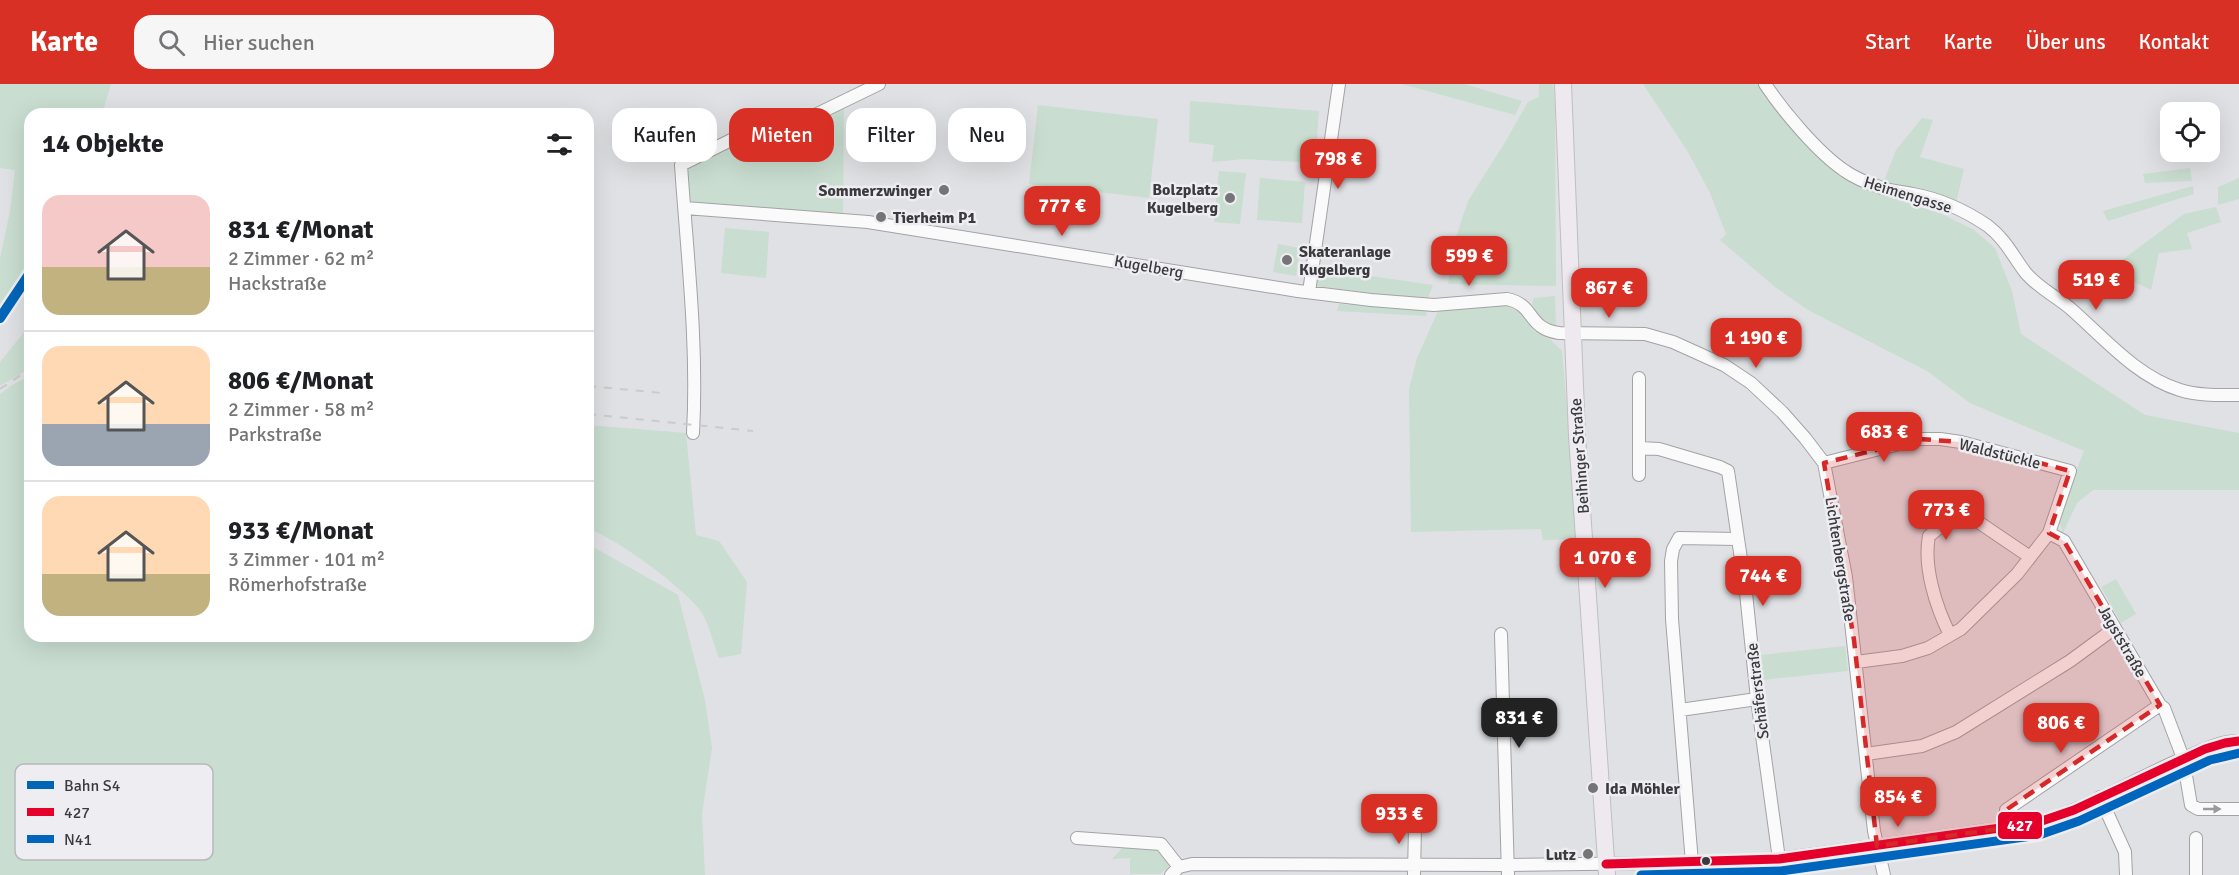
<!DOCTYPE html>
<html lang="de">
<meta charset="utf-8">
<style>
body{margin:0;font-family:Signika,sans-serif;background:#f6f6f6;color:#202124;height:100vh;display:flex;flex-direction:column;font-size:22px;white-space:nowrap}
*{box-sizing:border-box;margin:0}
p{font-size:20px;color:#757577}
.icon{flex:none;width:33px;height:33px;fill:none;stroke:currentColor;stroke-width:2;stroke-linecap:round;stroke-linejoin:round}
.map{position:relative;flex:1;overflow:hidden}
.drawer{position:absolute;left:24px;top:24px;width:570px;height:534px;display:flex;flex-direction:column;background:#fff;border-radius:18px;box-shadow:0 6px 24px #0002}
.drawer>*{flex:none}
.banner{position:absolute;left:612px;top:24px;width:570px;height:54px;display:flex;gap:12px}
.controls{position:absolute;left:2160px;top:18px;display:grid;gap:12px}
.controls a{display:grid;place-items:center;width:60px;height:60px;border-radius:12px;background:#fff;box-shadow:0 6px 24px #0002;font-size:30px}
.price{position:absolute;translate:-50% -51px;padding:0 14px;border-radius:12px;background:#d93025;color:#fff;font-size:20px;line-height:39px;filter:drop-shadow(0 2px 3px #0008)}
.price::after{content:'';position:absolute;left:50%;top:36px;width:18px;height:14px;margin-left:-9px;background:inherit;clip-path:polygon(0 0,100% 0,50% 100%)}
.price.active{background:#222;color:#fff}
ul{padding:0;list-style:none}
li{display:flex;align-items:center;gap:18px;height:150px;padding:0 18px}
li+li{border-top:2px solid #e0e0e0}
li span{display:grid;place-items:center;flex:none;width:168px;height:120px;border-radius:18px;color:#555}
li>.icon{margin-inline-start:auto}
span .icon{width:72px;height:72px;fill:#fffc;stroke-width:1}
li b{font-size:26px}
h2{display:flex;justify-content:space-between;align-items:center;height:72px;padding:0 18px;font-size:26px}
.pill{padding:0 21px;border-radius:18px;background:#fff;box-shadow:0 6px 24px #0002;font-size:21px;line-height:54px}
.pill.active{background:#d93025;color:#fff}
header{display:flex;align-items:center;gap:36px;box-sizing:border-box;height:84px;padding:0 30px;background:#d93025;color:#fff}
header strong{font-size:28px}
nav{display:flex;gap:33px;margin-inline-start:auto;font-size:21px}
.search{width:420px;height:54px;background:#f6f6f6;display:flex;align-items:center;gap:15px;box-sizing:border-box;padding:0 21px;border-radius:18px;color:#757577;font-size:22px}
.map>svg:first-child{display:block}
.green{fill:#c9ddd0}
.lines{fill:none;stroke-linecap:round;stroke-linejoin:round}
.minor-casing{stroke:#a3a3a5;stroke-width:14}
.major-casing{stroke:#bebfc0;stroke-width:18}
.minor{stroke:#fafafb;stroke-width:12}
.major{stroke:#eee9ee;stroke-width:16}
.rail{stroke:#cbcbcc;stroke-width:2;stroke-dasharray:8 8;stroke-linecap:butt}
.bus-1-casing{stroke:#ededf2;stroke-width:14}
.bus-2-casing{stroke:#ededf2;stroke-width:14}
.bus-1{stroke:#e4002b;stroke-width:9}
.bus-2{stroke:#0065bd;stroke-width:9}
.rail-1-casing{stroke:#ededf2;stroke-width:15}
.rail-1{stroke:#0065b7;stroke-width:10}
.oneway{fill:#9a9a9c}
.marked{fill:#d62828;fill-opacity:0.2;stroke:#d62828;stroke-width:4.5;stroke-dasharray:12 8;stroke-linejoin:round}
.poi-dot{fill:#757577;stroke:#ededf2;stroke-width:2}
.bus-dot{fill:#3b3b3d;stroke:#ededf2;stroke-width:2}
.labels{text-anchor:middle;stroke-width:5;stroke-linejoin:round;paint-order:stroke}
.poi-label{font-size:16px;font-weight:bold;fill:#3b3b3d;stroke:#ededf2;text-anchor:end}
.street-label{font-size:16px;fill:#3b3b3d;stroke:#ededf2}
.key{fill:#ededf2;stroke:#b8b8bc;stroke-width:1.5}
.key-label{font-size:16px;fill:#3b3b3d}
.line-badge{stroke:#ededf2;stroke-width:2}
.badge-label{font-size:16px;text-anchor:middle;font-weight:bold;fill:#fff}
</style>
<header>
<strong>Karte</strong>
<div class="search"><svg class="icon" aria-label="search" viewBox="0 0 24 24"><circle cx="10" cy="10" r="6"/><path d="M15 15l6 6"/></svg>Hier suchen</div>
<nav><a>Start</a><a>Karte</a><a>Über uns</a><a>Kontakt</a></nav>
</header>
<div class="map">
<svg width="2239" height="791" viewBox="0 0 2239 791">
<rect width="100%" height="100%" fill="#e0e1e4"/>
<path class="green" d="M0 0H111L102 30H30V183L0 230V175L10 127 15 86 0 84Z
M1402 0H1464L1522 17 1515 31Z
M1539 0H1553L1555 18 1556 202 1448 200 1456 153 1468 117 1504 60 1528 18 1539 13Z
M1643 0H1763L1832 83 1860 103 1944 131 1974 146 1995 164 2012 207 2021 250 2145 331 2239 349V406H2093L2077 419 2063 449 2058 434 2084 367 1970 319 1927 287 1808 226 1775 203 1720 156 1726 150 1710 109 1688 68Z
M1190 17 1319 27 1315 79 1244 75 1212 78 1214 61 1189 58Z
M1038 21 1158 35 1149 114 1029 100Z
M844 24 843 131 692 120 683 84 741 55 765 46 799 42Z
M1922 34 1933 36 1920 73 1964 85 1956 119 1930 108 1884 97 1896 66Z
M2190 84 2192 97 2145 99 2143 90Z
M1219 87 1246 89 1240 140 1214 138Z
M1260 94 1305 98 1302 139 1257 136Z
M2239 94V115L2218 121V103Z
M2193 102 2194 110 2108 137 2103 127Z
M2216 123 2221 138 2187 149 2192 165 2159 169 2151 206 2130 196 2114 182 2184 130Z
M725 144 769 148 766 194 721 189Z
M1278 160 1300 164 1296 192 1273 188Z
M1315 184 1433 201 1427 216 1315 202Z
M1555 212 1556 243 1544 241 1532 220 1534 214Z
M1339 220 1427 227 1426 232 1337 227Z
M1505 220 1519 225 1535 248 1550 255 1562 267 1578 455 1543 456 1541 445 1411 448 1409 305 1417 274 1438 227Z
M30 241V284L0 302V278Z
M30 292V552H588V460L678 511 705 616 712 664 702 730 705 791H0V310L12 301Z
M588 341 686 349 696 451 719 457 747 498 741 570 719 574C714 561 708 537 700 526 680 501 618 455 588 445Z
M2116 495 2136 530 2121 539 2101 503Z
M1845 562 1848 587 1762 596 1760 571Z
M1126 760 1161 765 1172 780 1160 790H1130V774L1112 775Z"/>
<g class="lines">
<defs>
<path id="minor" d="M1765 0C1783 27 1818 69 1845 87 1856 95 1870 100 1882 104 1893 107 1903 108 1913 110 1940 115 1966 127 1988 142 2005 155 2013 172 2025 188 2038 204 2056 212 2071 225 2104 254 2137 293 2180 306 2199 312 2220 311 2239 311
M685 124 868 138 1298 207 1371 216 1434 221 1507 215C1536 221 1526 244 1559 249L1645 250 1673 258 1724 281 1751 299 1782 328 1805 354 1824 379 1846 493 1874 747 1884 791
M1309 208 1339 0
M1639 294V391
M693 349C698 260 687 170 681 81L753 45 811 33 879 0
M1640 364 1659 365 1720 383 1728 387 1746 509 1757 615 1779 775
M1824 379 1919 355H1940L1961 358 2070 387 2049 449 2017 490 1961 545 1928 564 1902 572 1856 578
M2049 449 2064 457 2160 621 2164 624 2183 674 2191 721 2198 725H2239
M1501 550 1508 791
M1950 551C1936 523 1923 483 1929 452L1956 430 1968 431 2030 473
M1680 626 1757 615
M1866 670 1922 662 1956 648 2070 577 2115 544
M2100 713 2125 768 2126 791
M2005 744 2006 726 2160 621
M1077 754 1161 760 1179 783
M1745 778 1746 791
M1692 779 1672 535 1671 477 1673 465 1679 454 1738 455
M1171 791 1179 783 1192 780 1508 781 1745 778 1779 775 2036 739C2088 725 2136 694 2186 673 2203 666 2220 657 2239 657
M1414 791 1415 742
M2196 791V754"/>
<path id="major" d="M1563 0 1577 352 1607 791"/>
</defs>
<use href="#minor" class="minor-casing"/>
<use href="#major" class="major-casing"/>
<use href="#minor" class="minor"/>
<use href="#major" class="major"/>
<path class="rail" d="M588 302 661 309
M0 305 30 285
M588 330 753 347"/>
<defs>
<path id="bus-1" d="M1606 780 1779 775 2036 739 2074 726 2205 665 2225 659 2239 657"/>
<path id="bus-2" d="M1641 791 1781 787 2039 751 2079 737 2210 676 2239 669"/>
</defs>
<use href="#bus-1" class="bus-1-casing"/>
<use href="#bus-2" class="bus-2-casing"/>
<use href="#bus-1" class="bus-1"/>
<use href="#bus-2" class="bus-2"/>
<defs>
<path id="rail-1" d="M0 234 30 189"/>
</defs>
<use href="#rail-1" class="rail-1-casing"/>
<use href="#rail-1" class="rail-1"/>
</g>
<defs><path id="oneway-solid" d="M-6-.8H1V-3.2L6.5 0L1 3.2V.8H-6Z" transform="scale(1.5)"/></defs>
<use class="oneway" href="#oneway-solid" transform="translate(2212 725)"/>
<path class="marked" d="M1919 355 1961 358 2070 387 2049 449 2064 457 2160 621 2006 726 2005 744 1877 762 1854 556 1824 379Z"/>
<g class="poi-dot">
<circle cx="944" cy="106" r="6"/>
<circle cx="1230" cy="114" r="6"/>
<circle cx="881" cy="133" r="6"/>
<circle cx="1287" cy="176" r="6"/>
<circle cx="1593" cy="704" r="6"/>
<circle cx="1588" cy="770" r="6"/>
</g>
<circle class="bus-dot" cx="1706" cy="777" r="5"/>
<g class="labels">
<g class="poi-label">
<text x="1218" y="111">Bolzplatz<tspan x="1218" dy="18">Kugelberg</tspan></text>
<text x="932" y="112">Sommerzwinger</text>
<text x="893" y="139" text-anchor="start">Tierheim P1</text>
<text x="1299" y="173" text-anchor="start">Skateranlage<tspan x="1299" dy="18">Kugelberg</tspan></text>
<text x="1605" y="710" text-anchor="start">Ida Möhler</text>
<text x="1576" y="776">Lutz</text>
</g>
<g class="street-label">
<text transform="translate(1908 110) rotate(17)" y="6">Heimengasse</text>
<text transform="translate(1149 182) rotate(10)" y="6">Kugelberg</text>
<text transform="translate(2000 369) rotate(14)" y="6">Waldstückle</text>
<text transform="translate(1579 372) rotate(-94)" y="6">Beihinger Straße</text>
<text transform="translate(1841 475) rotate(81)" y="6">Lichtenbergstraße</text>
<text transform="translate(2123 557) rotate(60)" y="6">Jagststraße</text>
<text transform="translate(1757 607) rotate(-97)" y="6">Schäferstraße</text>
</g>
</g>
<rect x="15" y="680" width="198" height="96" rx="9" class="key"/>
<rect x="27" y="697" width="27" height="8" fill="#0065b7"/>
<rect x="27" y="724" width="27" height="8" fill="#e4002b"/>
<rect x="27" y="751" width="27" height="8" fill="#0065bd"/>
<g class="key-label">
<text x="64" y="707">Bahn S4</text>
<text x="64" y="734">427</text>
<text x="64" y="761">N41</text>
</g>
<rect class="line-badge" x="1997" y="727" width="46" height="29" rx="6" fill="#e4002b"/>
<g class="badge-label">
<text x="2020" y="747">427</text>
</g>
</svg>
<div class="controls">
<a><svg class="icon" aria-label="locate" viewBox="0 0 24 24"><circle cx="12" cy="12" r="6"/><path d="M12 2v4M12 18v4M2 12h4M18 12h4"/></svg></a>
</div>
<b class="price" style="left:1338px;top:106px">798 €</b>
<b class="price" style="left:1062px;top:153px">777 €</b>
<b class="price" style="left:1469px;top:203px">599 €</b>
<b class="price" style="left:2096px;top:227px">519 €</b>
<b class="price" style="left:1609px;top:235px">867 €</b>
<b class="price" style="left:1756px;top:285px">1 190 €</b>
<b class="price" style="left:1884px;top:379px">683 €</b>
<b class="price" style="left:1946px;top:457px">773 €</b>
<b class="price" style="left:1605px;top:505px">1 070 €</b>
<b class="price" style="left:1763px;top:523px">744 €</b>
<b class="price active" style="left:1519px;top:665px">831 €</b>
<b class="price" style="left:2061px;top:670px">806 €</b>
<b class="price" style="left:1898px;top:744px">854 €</b>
<b class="price" style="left:1399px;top:761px">933 €</b>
<div class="banner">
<a class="pill">Kaufen</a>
<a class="pill active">Mieten</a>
<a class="pill">Filter</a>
<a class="pill">Neu</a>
</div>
<section class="drawer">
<h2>14 Objekte<svg class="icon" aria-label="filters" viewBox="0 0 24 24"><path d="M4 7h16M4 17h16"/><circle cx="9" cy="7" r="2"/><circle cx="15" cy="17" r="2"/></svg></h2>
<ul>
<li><span style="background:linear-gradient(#f6c9c9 60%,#c2b280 0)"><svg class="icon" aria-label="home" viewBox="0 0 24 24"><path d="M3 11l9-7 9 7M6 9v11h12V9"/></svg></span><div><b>831 €/Monat</b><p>2 Zimmer · 62 m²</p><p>Hackstraße</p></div></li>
<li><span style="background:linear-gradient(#ffd9b3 65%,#9aa5b1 0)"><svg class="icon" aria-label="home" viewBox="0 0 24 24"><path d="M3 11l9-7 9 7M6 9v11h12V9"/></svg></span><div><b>806 €/Monat</b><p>2 Zimmer · 58 m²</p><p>Parkstraße</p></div></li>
<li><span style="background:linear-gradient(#ffd9b3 65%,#c2b280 0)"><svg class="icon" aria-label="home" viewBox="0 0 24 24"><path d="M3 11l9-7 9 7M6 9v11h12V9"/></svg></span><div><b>933 €/Monat</b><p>3 Zimmer · 101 m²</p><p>Römerhofstraße</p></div></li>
</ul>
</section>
</div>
